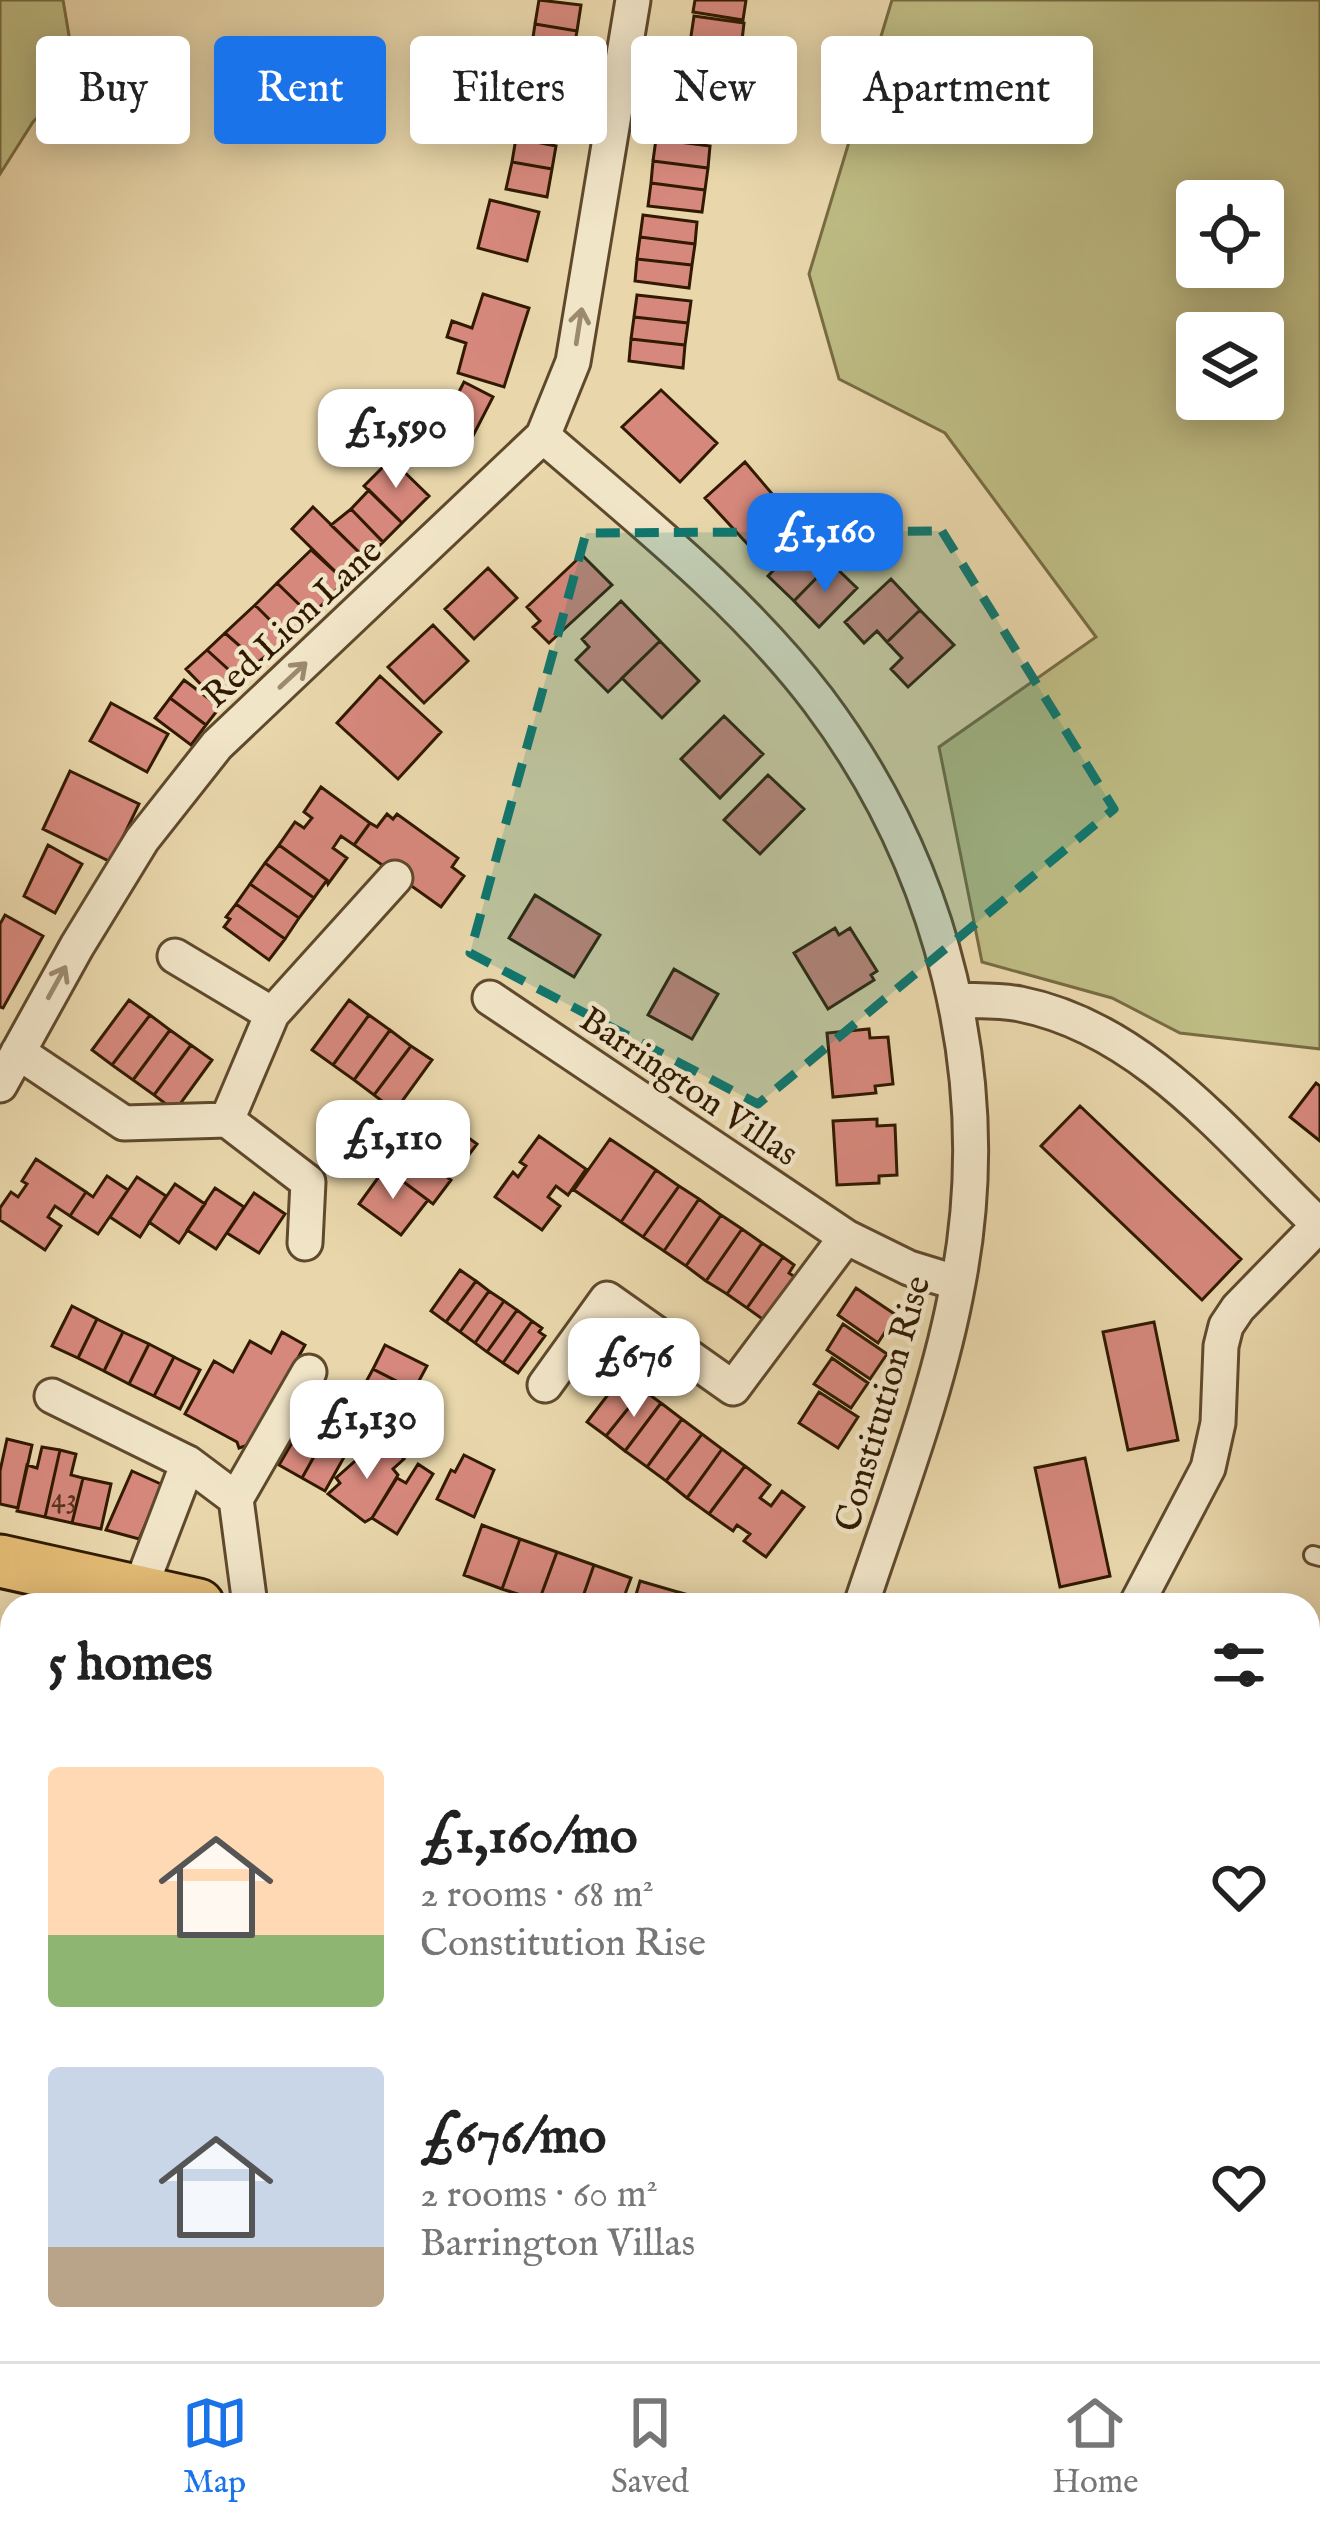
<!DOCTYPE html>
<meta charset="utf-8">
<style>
body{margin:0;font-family:"IM FELL English",serif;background:#f6f6f6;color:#222;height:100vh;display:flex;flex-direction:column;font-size:45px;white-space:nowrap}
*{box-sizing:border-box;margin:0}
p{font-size:39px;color:#767676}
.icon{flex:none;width:66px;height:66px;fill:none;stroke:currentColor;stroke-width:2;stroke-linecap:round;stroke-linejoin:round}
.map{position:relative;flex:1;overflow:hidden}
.sheet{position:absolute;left:0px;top:1593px;width:1320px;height:768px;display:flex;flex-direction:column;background:#fff;border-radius:36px 36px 0 0;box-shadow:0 6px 30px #0003}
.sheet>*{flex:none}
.banner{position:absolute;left:36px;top:36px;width:1248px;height:108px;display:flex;gap:24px}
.controls{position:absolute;left:1176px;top:180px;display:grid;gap:24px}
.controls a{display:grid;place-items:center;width:108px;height:108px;border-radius:12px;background:#fff;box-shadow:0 6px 30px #0003;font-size:60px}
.price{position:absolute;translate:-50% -102px;padding:0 27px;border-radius:24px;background:#fff;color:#222;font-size:39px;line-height:78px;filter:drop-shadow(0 3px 6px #0008)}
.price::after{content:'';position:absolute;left:50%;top:72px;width:36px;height:27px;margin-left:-18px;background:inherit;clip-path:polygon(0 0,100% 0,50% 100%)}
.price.on{background:#1a73e8;color:#fff}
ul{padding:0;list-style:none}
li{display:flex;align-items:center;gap:36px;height:300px;padding:0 48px}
li span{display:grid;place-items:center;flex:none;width:336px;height:240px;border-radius:12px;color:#555}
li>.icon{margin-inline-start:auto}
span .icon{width:144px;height:144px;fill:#fffc;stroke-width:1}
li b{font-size:51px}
h2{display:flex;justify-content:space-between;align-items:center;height:144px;padding:0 48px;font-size:51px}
.pill{padding:0 42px;border-radius:12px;background:#fff;box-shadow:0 6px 30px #0003;font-size:42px;line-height:108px}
.pill.on{background:#1a73e8;color:#fff}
.menu{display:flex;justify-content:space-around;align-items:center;height:168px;border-top:3px solid #e0e0e0;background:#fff;font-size:33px;color:#767676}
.menu a{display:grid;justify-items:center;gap:6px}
.menu .on{color:#1a73e8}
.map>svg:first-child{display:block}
.green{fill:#bebc84;stroke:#786b42;stroke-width:3;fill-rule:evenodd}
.building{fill:#d6887c;stroke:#311a01;stroke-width:3}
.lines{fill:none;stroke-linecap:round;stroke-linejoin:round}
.lane-casing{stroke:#5f492c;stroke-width:22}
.street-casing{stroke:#5f492c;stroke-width:39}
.primary-casing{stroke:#311a01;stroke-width:57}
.lane{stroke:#f1e5c8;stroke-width:16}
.street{stroke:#f1e5c8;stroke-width:33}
.primary{stroke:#e4bc76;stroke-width:51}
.oneway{stroke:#9b8a6e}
.marked{fill:#0f766e;fill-opacity:0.2;stroke:#0f766e;stroke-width:9;stroke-dasharray:24 15;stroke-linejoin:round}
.labels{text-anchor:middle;stroke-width:9;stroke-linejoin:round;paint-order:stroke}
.number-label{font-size:30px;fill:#5a3620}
.street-label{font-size:36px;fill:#311a01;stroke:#f1e5c8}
</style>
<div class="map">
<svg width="1320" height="2361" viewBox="0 0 1320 2361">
<rect width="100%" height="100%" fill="#e9d7ab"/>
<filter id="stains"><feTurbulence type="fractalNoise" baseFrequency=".00167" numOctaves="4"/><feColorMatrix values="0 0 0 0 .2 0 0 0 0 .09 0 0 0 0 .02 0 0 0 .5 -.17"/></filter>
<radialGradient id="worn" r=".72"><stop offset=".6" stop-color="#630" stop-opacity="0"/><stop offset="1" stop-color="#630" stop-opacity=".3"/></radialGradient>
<path class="green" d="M0 0H63L76 77 33 122 0 174Z
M892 0H1320V1049L1180 1033 1112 998 982 962 939 747 1096 637 945 433 839 379 809 274ZM1197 201H1263V267H1197ZM1197 333H1263V399H1197Z
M0 1649 12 1652V2349H358L356 2361H0Z
M528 2349H867L881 2357 879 2361H518Z"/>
<path class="building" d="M539 0 581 5 577 31 535 24Z
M695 0H746L743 20 693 12Z
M694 16 744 23 741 49 690 43Z
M535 24 577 31 572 58 531 51Z
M690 43 741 49 737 78 687 71Z
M534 52 566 57 563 74 531 69Z
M528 69 569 75 564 103 522 96Z
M670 87 749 97 744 136 666 126Z
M522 96 564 103 559 127 519 120Z
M519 120 554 126 550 144 516 138Z
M516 138 556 146 552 169 512 162Z
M656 139 710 146 708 168 653 161Z
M653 161 708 168 705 190 651 183Z
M512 162 552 169 547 197 506 189Z
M651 183 705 190 702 212 648 206Z
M490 200 539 212 527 261 478 248Z
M643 215 697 222 695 244 640 237Z
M640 237 695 244 692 265 637 259Z
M637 259 692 265 689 288 635 281Z
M483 294 529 308 504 387 458 373 466 343 447 337 452 321 472 328Z
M637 295 691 301 688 323 634 317Z
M634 317 688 323 685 345 631 339Z
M631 339 685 345 683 368 629 361Z
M464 382 493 397 459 463 430 448Z
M661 390 717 443 680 482 622 427Z
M391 459 429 496 402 523 364 486Z
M745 462 791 516 752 549 705 498Z
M369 490 402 523 383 542 351 509Z
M313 507 366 559 345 581 292 529Z
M804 507 820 523 776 568 759 551Z
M351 509 383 542 366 559 331 525Z
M805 538 831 563 794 601 768 576Z
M311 550 345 581 311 616 277 583Z
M582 555 612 585 549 643 533 627 540 621 527 607Z
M831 563 857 588 819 627 794 601Z
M488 568 517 598 474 639 445 609Z
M891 579 920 610 887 642 877 631 864 643 845 622Z
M277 583 311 616 289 639 255 605Z
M621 601 660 641 608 692 576 660 589 647 582 639Z
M255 605 289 639 258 662 225 633Z
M920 610 954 645 908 687 891 669 902 658 887 642Z
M433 625 468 661 424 703 388 667Z
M225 633 258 662 239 679 207 650Z
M660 641 699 681 662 718 622 678Z
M207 650 239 679 217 701 186 669Z
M380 676 441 732 398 779 337 723Z
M184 680 220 707 206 725 170 698Z
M170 698 206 725 191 745 155 718Z
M111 703 168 734 147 772 90 741Z
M724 716 763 754 720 798 681 759Z
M70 771 139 804 111 862 43 829Z
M768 775 804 809 760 854 724 820Z
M321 787 370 823 354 845 341 836 333 848 347 858 328 884 327 880 279 845 295 822 304 828 312 818 304 812Z
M387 814 393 819 397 814 458 858 452 867 464 876 441 907 354 845 370 823 377 827Z
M48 845 82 864 55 913 24 896Z
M279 845 327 880 314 898 265 863Z
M265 863 314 898 299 918 250 884Z
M250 884 299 918 285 939 236 904Z
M535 895 600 935 574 977 509 938Z
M236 904 285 939 269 960 224 927 230 919 226 917Z
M5 915 43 936 3 1008 0 1007V924Z
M835 928 839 935 850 928 877 971 871 975 874 980 828 1009 794 953Z
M674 969 718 994 692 1039 648 1015Z
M129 1000 150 1015 112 1065 92 1050Z
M349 1000 369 1015 333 1065 312 1050Z
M150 1015 170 1030 133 1080 112 1065Z
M369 1015 390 1030 354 1080 333 1065Z
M869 1029 870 1038 888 1037 893 1084 875 1086 876 1093 833 1097 827 1033Z
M170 1030 191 1045 154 1095 133 1080Z
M390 1030 411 1046 374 1095 354 1080Z
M191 1045 212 1060 175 1111 154 1095Z
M411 1046 432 1060 395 1111 374 1095Z
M1316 1083 1320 1086V1141L1290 1117Z
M1080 1106 1241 1259 1202 1300 1041 1146Z
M428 1108 477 1144 458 1169 452 1164 444 1175 451 1180 433 1204 385 1168 403 1145 414 1153 423 1142 410 1133Z
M877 1119V1126L895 1125 897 1175 879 1176V1183L837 1185 833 1121Z
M539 1136 586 1169 568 1195 556 1186 548 1197 560 1206 542 1230 495 1197 513 1172 518 1177 526 1166 520 1162Z
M610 1139 656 1170 621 1222 574 1190Z
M36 1159 86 1192 70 1216 55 1206 48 1217 61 1226 45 1250 0 1220V1208L11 1192 18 1197 27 1184 22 1181Z
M385 1168 428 1200 401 1235 359 1204Z
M656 1170 679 1186 643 1237 621 1222Z
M107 1176 128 1190 98 1234 70 1216 86 1192 93 1197Z
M137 1177 166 1196 140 1237 110 1217Z
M175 1184 205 1204 179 1243 149 1222Z
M679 1186 699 1199 664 1251 643 1237Z
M215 1188 244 1207 216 1249 187 1230Z
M254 1193 285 1214 259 1253 227 1233Z
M699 1199 721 1215 686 1266 664 1251Z
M721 1215 742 1229 706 1281 686 1266Z
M742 1229 762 1243 727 1294 706 1281Z
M762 1243 783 1257 747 1308 727 1294Z
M783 1257 794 1265 789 1273 798 1279 768 1323 747 1308Z
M460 1270 476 1281 446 1322 431 1311Z
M476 1281 489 1291 460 1332 446 1322Z
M856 1288 896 1315 878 1343 838 1315Z
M489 1291 504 1301 475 1343 460 1332Z
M504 1301 517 1310 487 1352 475 1343Z
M72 1306 97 1319 78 1358 52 1346Z
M517 1310 532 1321 503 1363 487 1352Z
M97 1319 123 1332 104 1371 78 1358Z
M532 1321 542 1328 539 1332 545 1336 518 1373 503 1363Z
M1154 1322 1178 1440 1128 1450 1103 1332Z
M843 1324 887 1354 870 1379 827 1350Z
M123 1332 149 1344 129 1384 104 1371Z
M282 1332 305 1345 277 1396 260 1441 239 1448 237 1442 185 1414 214 1361 233 1372 250 1341 271 1353Z
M149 1344 174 1357 154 1396 129 1384Z
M385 1345 427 1366 414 1390 373 1369Z
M174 1357 200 1370 180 1409 154 1396Z
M832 1358 868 1383 851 1408 814 1384Z
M373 1369 414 1390 402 1414 360 1393Z
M623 1375 643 1390 606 1436 587 1422Z
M643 1390 661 1403 625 1451 606 1436Z
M819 1392 858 1417 838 1448 799 1423Z
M360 1393 402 1414 390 1438 348 1417Z
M661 1403 682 1419 647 1467 625 1451Z
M682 1419 702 1434 666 1481 647 1467Z
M303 1424 325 1437 302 1478 279 1465Z
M702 1434 722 1449 687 1498 666 1481Z
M325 1437 348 1450 325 1491 302 1478Z
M7 1439 32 1445 18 1508 0 1504V1471Z
M389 1443 404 1459 393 1469 398 1475 372 1518 365 1522 328 1494 340 1483 336 1478 371 1447 378 1454Z
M42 1447 60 1450 45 1517 17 1511 27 1465 37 1468Z
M722 1449 745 1466 709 1514 687 1498Z
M60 1450 76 1454 71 1475 83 1478 72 1523 45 1517Z
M464 1455 494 1470 474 1517 437 1499 451 1470 455 1472Z
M1085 1458 1110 1576 1060 1587 1035 1468Z
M418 1464 433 1474 397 1534 372 1518 397 1478 406 1483Z
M745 1466 770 1485 760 1498 771 1506 782 1491 804 1507 766 1557 744 1541 750 1534 737 1525 733 1531 709 1514Z
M132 1471 163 1485 139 1539 106 1530Z
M83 1478 111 1484 101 1529 72 1523Z
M482 1525 520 1539 502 1589 464 1575Z
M520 1539 557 1552 539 1601 502 1589Z
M557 1552 594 1565 580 1605H549L539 1601Z
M594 1565 631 1578 621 1605H580Z
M640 1581 678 1592 675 1605H633Z
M678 1592 717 1603V1605H675Z
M1308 1747 1320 1750V1763L1308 1804Z
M1320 1763V1808L1308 1804Z
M1002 2349H1071L1088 2361H998L1004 2352Z"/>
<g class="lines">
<defs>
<path id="lane" d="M1313 1555 1320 1557"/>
<path id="street" d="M543 436C639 519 741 599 818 700 943 866 997 1079 958 1283 938 1393 896 1499 861 1605
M175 956 272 1014
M490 998 846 1237 909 1268 958 1283
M956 1000C977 1001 1000 1000 1020 1004 1146 1029 1232 1142 1320 1226
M18 1052 124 1123 227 1120 308 1182 305 1243
M0 1085 77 946 142 840 217 745 543 436 573 362 633 0
M227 1120 272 1014 395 878
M545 1385 607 1299 733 1388 846 1237
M52 1396 188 1463 139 1591
M188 1463 236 1499 250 1605
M236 1499 309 1372
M1136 1605 1208 1468 1218 1423 1221 1346 1226 1326 1238 1308 1319 1225
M570 2361 574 2349"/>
<path id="primary" d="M0 1561 198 1605
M1308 1946 1320 1949"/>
</defs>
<use href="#lane" class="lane-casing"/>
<use href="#street" class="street-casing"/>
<use href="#primary" class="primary-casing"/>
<use href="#lane" class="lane"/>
<use href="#street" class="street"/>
<use href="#primary" class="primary"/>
</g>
<defs><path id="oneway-shaft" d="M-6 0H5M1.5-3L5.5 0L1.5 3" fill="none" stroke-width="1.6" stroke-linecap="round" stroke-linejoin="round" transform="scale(3)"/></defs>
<g class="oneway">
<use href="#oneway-shaft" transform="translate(579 326) rotate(-81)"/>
<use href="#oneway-shaft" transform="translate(293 675) rotate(-43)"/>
<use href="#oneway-shaft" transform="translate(57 982) rotate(-61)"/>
</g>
<path class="marked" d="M942 531 1114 809 758 1104 470 953 586 533Z"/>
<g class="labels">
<g class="number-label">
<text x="64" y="1507">43</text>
</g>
<g class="street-label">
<text transform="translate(291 622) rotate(-43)" y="13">Red Lion Lane</text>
<text transform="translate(690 1085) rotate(34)" y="13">Barrington Villas</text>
<text transform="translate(881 1403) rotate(-74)" y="13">Constitution Rise</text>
</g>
</g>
<rect width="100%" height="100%" filter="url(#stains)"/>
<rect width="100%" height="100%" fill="url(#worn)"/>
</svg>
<div class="controls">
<a><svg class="icon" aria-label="locate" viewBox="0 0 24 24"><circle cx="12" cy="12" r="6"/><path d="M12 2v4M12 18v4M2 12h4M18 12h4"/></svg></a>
<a><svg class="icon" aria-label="layers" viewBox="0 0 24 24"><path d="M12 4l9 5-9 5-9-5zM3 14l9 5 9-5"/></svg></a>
</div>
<b class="price" style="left:396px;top:491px">£1,590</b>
<b class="price on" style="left:825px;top:595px">£1,160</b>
<b class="price" style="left:393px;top:1202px">£1,110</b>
<b class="price" style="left:634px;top:1420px">£676</b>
<b class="price" style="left:367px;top:1482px">£1,130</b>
<div class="banner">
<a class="pill">Buy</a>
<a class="pill on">Rent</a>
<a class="pill">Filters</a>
<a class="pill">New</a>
<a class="pill">Apartment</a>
</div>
<section class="sheet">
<h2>5 homes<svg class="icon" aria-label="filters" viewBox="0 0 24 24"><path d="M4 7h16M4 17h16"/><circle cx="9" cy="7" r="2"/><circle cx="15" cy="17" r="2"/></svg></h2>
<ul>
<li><span style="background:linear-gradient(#ffd9b3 70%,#8fb573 0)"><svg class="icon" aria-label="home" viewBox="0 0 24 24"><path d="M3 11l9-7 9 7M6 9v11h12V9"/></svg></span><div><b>£1,160/mo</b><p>2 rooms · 68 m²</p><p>Constitution Rise</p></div><svg class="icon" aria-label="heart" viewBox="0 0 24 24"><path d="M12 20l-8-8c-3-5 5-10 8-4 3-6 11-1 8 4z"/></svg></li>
<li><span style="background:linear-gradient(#c9d6e8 75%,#b9a48a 0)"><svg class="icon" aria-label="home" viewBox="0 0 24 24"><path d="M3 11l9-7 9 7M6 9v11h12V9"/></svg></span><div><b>£676/mo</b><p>2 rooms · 60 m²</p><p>Barrington Villas</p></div><svg class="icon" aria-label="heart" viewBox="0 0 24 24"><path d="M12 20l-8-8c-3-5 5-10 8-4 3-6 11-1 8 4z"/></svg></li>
</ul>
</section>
</div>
<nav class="menu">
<a class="on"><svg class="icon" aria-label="map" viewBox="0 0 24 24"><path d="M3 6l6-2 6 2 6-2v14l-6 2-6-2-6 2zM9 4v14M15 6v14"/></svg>Map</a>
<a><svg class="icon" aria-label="saved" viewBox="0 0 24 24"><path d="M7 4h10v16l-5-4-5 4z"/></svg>Saved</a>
<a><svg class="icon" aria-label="home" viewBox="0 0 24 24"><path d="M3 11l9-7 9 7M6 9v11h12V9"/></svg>Home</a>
</nav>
